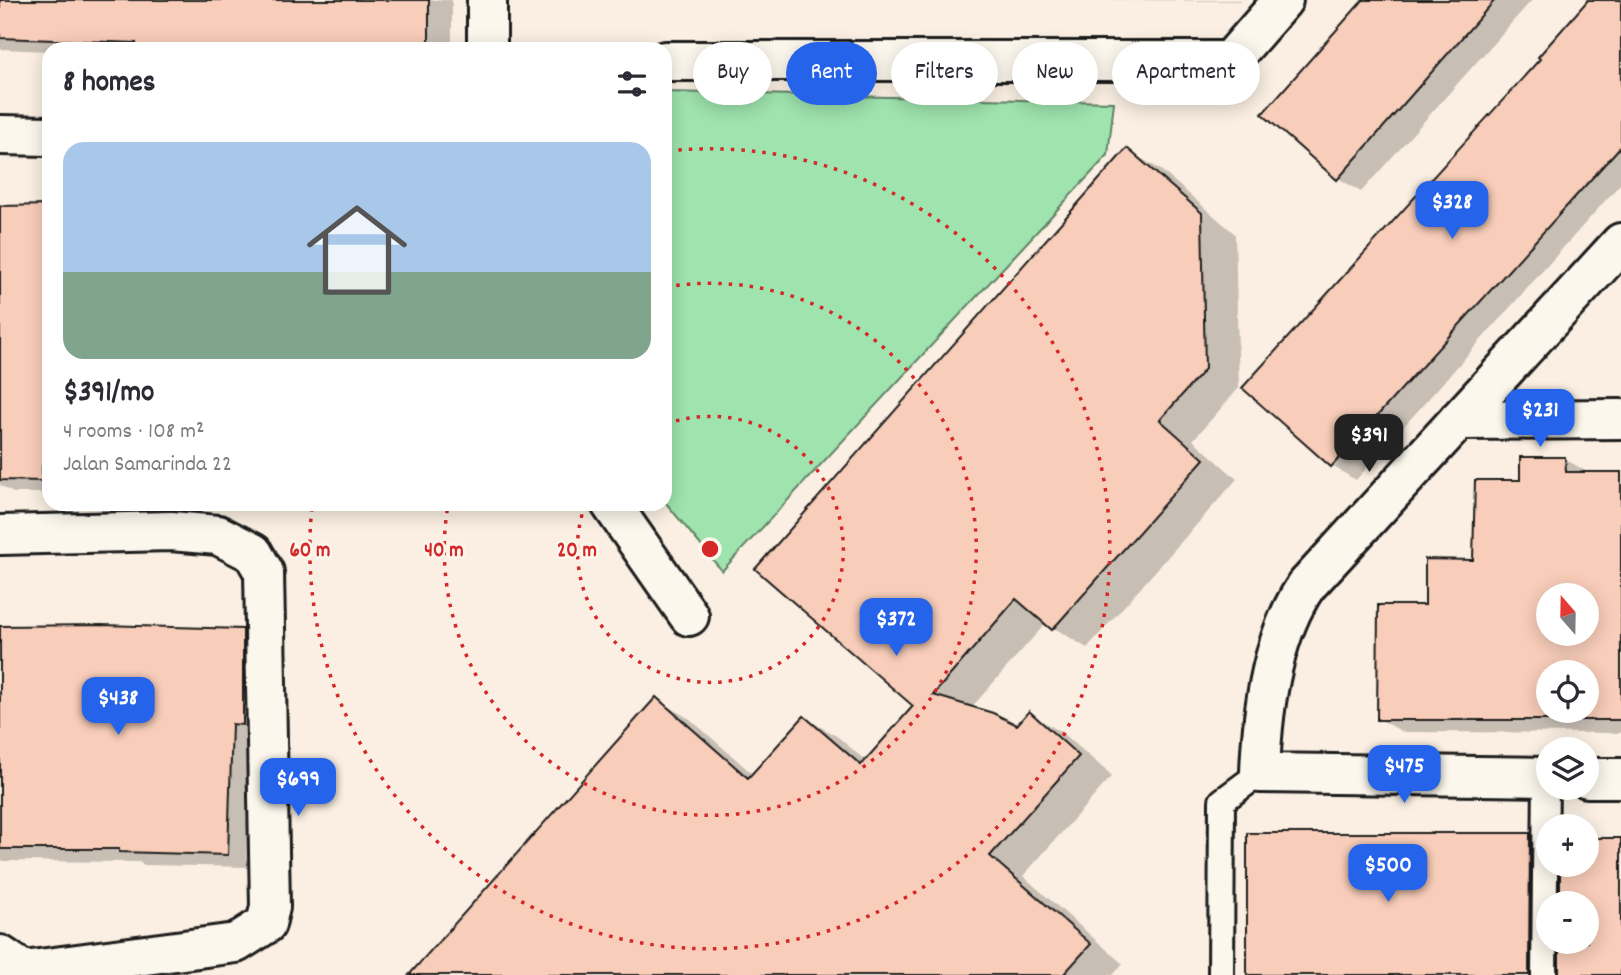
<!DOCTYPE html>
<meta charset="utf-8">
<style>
body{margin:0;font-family:Dekko,sans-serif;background:#f7f7f7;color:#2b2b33;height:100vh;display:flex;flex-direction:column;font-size:26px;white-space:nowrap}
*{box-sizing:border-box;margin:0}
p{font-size:23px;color:#7c7c81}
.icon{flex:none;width:38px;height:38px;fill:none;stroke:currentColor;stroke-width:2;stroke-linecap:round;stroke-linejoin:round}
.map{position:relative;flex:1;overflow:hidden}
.side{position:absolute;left:42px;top:42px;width:630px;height:469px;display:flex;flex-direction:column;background:#fff;border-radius:21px;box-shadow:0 4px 18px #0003}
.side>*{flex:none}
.banner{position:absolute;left:693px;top:42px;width:665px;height:63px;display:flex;gap:14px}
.needle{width:46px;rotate:340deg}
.buttons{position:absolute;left:1536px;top:583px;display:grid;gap:14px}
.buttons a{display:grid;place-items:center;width:63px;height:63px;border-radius:50%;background:#fff;box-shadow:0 4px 18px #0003;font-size:35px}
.price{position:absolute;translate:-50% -60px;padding:0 16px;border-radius:14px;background:#2563eb;color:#fff;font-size:23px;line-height:46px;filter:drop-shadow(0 2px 4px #0008)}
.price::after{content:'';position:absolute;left:50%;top:42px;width:21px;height:16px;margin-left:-10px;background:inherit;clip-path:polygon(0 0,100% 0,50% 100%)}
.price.selected{background:#222;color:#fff}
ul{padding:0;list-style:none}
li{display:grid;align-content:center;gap:14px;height:371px;padding:0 21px}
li+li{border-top:2px solid #e1e1e2}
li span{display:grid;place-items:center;height:217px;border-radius:21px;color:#555}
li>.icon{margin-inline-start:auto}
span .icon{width:126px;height:126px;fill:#fffc;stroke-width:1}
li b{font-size:30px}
h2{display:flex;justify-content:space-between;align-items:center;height:84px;padding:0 21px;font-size:30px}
.tag{padding:0 24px;border-radius:32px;background:#fff;box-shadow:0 4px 18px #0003;font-size:24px;line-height:63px}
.tag.selected{background:#2563eb;color:#fff}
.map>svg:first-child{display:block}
.green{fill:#9fe3ae;stroke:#5e8065;stroke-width:2}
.shadow{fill:#0003;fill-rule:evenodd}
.building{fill:#f8cdb9;stroke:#1c1c1c;stroke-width:2;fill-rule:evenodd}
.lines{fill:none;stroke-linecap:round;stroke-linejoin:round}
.service-casing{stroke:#1c1c1c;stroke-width:30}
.minor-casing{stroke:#1c1c1c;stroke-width:44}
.service{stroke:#fbf7ec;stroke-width:24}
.minor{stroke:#fbf7ec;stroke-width:38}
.ring{fill:none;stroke:#d62828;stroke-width:3.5;stroke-dasharray:3.5 7}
.centre{fill:#d62828;stroke:#fbf7ec;stroke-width:3.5}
.ring-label{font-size:21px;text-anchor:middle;font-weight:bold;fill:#d62828;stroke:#fbf7ec;stroke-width:5;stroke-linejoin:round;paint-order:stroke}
</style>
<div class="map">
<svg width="1621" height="975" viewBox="0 0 1621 975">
<rect width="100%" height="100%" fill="#faefe2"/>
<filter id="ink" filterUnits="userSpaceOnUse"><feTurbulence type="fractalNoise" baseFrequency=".0143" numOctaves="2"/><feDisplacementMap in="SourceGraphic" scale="14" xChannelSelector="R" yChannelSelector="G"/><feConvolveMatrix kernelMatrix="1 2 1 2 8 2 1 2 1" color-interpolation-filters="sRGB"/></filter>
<g filter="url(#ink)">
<path class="green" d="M665 92 1114 102 1108 155 722 571 665 502Z"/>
<path class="shadow" d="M0 0H452V49H49V51L0 49Z
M1090 0H1241V1Z
M1365 0H1532L1361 192 1338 178Z
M1591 0H1621V183L1356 480 1332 466 1245 388 1542 59Z
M1127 150 1161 170 1235 234 1239 388 1193 440 1237 479 1087 648 1046 623 971 708 1018 727 1029 714 1063 733 1112 776 1023 876 1123 964 1113 975H411L656 700 690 719 754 775 805 718 838 737 866 761 916 706Z
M0 207H49V493H13L0 485Z
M1565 459 1589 473 1621 474V733L1403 732 1379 719 1427 607 1475 562 1522 482ZM1549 595H1587V634H1549ZM1549 672H1587V710H1549Z
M0 627 243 630 266 644 252 867 144 865 139 862 3 861 0 859Z
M1530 835 1549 846 1553 975H1249Z"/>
<path class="building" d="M0 0H429V49H135L136 43 0 38Z
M1363 0H1495L1337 180 1262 114Z
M1588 0H1621V146L1331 467 1242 388 1540 59 1538 57Z
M1127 148 1202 213 1205 369 1160 420 1204 459 1052 630 1016 599 933 695 993 713 1017 725 1029 711 1079 756 990 856 1091 944 1063 975H409L656 697 748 778 804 716 861 765 913 706 755 569Z
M49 205V466H42V481L0 480V206Z
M1520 457H1565L1566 472H1621V720H1377L1378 605H1425V559L1473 560 1475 480H1520ZM1549 595H1587V634H1549ZM1549 672H1587V710H1549Z
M102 625 243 629V725L232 724 228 855 119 852V849H0V626Z
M1247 833H1530L1529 975H1247Z
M1587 838H1621V975H1559V942H1587V903H1560V864H1587Z"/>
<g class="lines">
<defs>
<path id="service" d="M1221 975 1222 801 1260 773
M1544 975 1546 777"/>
<path id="minor" d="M487 0V49
M665 61H1230L1283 0
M0 135 49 136
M1458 420 1621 419
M611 504 689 616
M0 535 171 531 218 535 253 553 264 572 270 907 266 924 236 943 24 971 0 955
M1549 777 1260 773C1262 712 1271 638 1306 586L1621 243
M1587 778H1621"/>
</defs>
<use href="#service" class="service-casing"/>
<use href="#minor" class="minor-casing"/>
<use href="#service" class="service"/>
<use href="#minor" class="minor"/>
</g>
</g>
<g class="ring">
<path d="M666 424A133 133 0 1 1 585 505"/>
<path d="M666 287A266 266 0 1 1 448 505"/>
<path d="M668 151A400 400 0 1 1 312 507"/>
</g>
<circle cx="710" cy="549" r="10" class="centre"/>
<g class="ring-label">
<text x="310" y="556">60 m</text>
<text x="444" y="556">40 m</text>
<text x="577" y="556">20 m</text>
</g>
</svg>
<div class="buttons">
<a><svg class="needle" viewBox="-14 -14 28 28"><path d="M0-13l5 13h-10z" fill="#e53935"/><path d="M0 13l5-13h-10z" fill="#7c7c81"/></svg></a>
<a><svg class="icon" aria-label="locate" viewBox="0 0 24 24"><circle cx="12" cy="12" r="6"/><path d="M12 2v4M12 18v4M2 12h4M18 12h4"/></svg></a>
<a><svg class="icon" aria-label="layers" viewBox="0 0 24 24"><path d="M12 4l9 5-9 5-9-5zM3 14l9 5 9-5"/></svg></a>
<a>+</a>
<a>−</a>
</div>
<b class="price" style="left:1452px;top:241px">$328</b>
<b class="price" style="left:1540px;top:449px">$231</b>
<b class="price selected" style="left:1369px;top:474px">$391</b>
<b class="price" style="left:896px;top:658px">$372</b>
<b class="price" style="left:118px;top:737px">$438</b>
<b class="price" style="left:1404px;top:805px">$475</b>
<b class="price" style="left:298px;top:818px">$699</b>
<b class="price" style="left:1388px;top:904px">$500</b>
<div class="banner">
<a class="tag">Buy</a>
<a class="tag selected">Rent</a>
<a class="tag">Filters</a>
<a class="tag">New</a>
<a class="tag">Apartment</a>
</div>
<section class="side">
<h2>8 homes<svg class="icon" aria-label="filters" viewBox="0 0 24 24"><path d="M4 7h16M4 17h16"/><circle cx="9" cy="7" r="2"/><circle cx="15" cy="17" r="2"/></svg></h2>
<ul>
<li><span style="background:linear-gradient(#a9c7e8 60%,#7fa58c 0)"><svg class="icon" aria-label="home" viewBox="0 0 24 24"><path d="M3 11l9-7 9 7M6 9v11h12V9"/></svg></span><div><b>$391/mo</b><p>4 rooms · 108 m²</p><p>Jalan Samarinda 22</p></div></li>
</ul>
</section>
</div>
